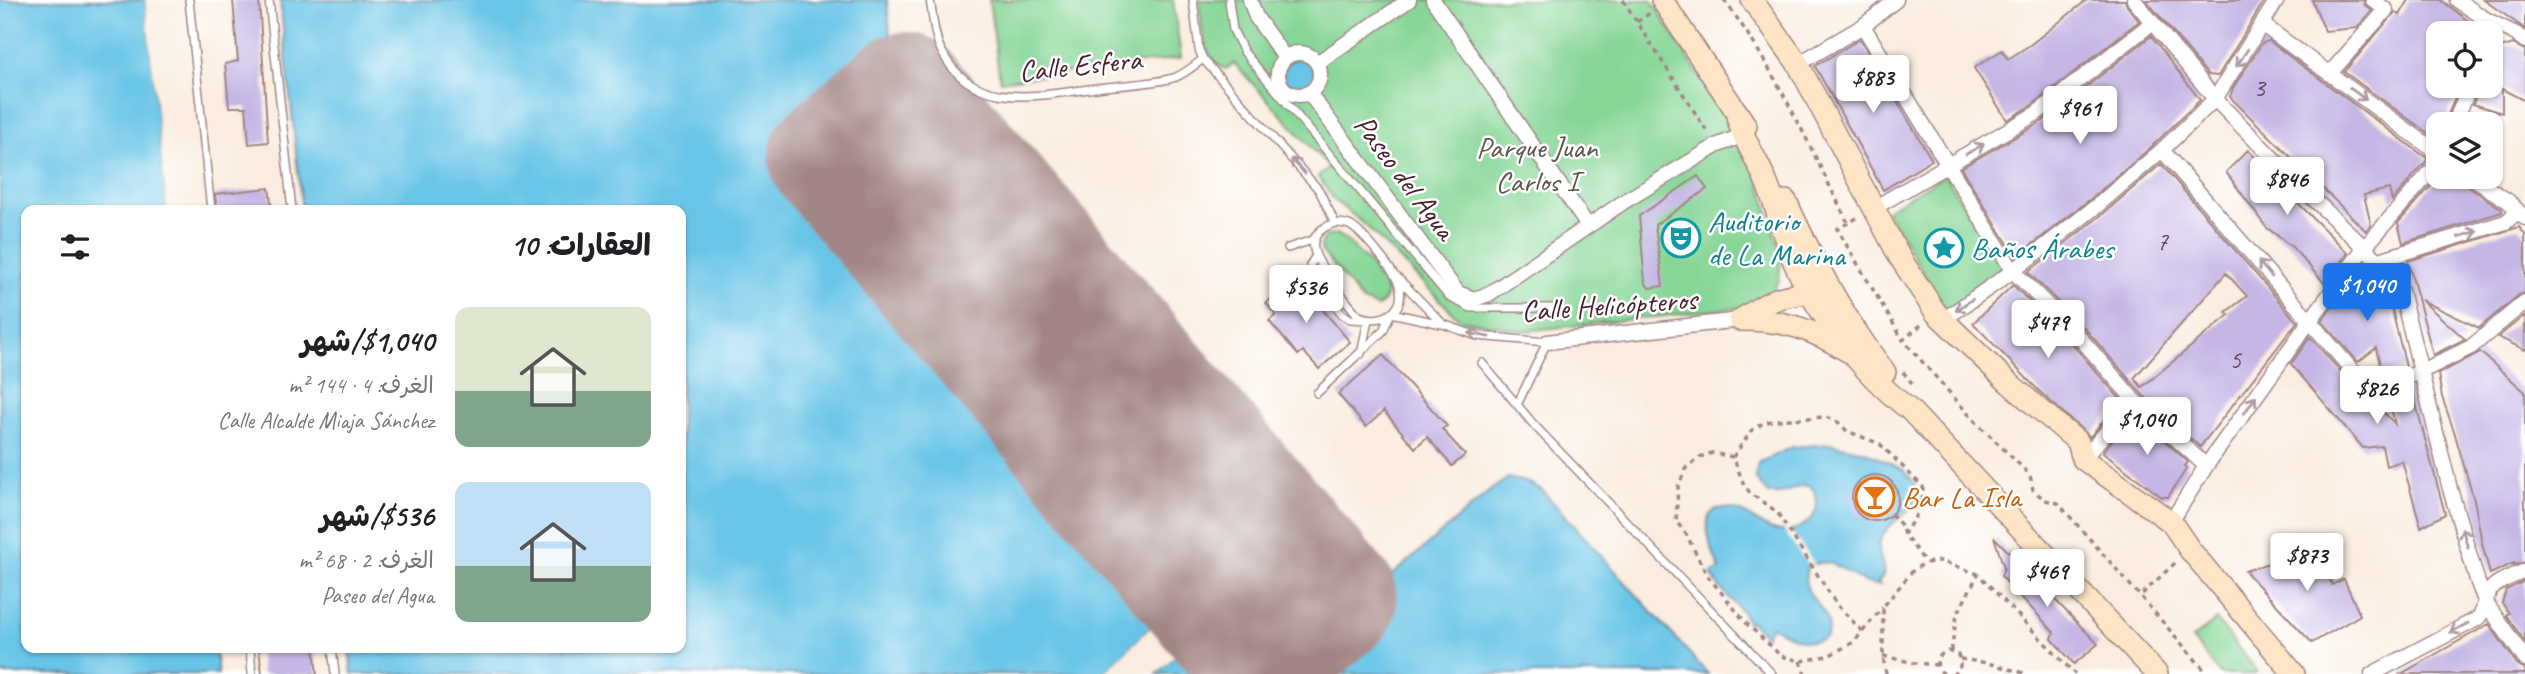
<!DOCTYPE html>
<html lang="ar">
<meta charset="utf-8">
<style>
body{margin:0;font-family:Caveat,"Playpen Sans Arabic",sans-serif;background:#f6f6f6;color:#202124;direction:rtl;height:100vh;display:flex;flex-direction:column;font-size:26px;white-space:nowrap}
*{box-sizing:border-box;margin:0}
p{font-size:23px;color:#757577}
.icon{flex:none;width:38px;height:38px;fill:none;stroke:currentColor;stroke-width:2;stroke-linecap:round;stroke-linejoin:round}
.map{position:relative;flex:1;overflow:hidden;direction:ltr}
.sheet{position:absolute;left:21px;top:205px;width:665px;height:448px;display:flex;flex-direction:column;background:#fff;border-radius:14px;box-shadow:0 2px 5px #0004;direction:rtl}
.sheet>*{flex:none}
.controls{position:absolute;left:2426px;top:21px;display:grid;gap:14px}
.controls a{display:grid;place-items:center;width:77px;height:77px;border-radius:14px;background:#fff;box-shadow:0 2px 5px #0004;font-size:35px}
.price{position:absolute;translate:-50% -60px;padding:0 16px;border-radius:7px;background:#fff;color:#222;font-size:23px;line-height:46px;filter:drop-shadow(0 2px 4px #0008)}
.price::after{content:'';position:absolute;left:50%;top:42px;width:21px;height:16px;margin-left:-10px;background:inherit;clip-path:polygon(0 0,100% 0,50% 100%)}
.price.on{background:#1a73e8;color:#fff}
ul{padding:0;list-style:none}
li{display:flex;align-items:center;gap:21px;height:175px;padding:0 35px}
li span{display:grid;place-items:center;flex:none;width:196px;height:140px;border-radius:14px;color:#555}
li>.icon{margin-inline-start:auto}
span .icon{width:84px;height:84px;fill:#fffc;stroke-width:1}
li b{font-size:30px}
h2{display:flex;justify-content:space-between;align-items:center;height:84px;padding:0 35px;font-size:30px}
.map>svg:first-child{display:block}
.green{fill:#86d696;stroke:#687a60;stroke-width:2}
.water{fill:#69c5e7;stroke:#5a7289;stroke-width:2;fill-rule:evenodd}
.pier{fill:#faeddf}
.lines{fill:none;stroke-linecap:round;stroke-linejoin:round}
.runway{stroke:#a28685;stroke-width:124}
.building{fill:#c5b6e5;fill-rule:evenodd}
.lane-casing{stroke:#a28685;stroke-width:10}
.street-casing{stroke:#a28685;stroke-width:17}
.secondary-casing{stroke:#a28685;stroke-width:24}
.path{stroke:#a28685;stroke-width:3.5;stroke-dasharray:5 5;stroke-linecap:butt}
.lane{stroke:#fff;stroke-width:7}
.street{stroke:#fff;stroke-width:14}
.secondary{stroke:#fee5c5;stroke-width:21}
.oneway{stroke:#ae9aa0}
.labels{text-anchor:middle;stroke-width:5;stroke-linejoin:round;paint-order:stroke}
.number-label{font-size:26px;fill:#69455a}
.street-label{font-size:30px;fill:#4a1f2b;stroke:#fff}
.park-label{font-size:30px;fill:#5c564b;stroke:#fff}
.culture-label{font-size:30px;fill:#0d838f;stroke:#fff;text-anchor:start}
.food-label{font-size:30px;fill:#c56008;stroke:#fff;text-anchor:start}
</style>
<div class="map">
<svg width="2525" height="674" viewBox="0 0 2525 674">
<rect width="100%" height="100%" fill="#fff"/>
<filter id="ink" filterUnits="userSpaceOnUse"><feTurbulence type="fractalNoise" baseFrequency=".0143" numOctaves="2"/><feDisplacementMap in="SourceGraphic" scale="14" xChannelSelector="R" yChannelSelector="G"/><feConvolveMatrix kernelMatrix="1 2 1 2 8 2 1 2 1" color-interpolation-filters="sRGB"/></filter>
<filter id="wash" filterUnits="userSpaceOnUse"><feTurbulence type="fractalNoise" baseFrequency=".00686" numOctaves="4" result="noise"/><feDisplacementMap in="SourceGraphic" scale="28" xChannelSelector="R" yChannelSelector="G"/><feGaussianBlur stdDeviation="1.57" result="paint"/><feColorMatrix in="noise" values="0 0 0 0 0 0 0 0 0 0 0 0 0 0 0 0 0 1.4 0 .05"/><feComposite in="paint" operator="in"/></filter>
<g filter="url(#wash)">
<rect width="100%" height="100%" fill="#faeddf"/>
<path class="green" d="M989 0H1173L1181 58 1000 81Z
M1199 0H1651L1717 103 1759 178 1781 255 1779 280 1773 290 1745 307 1525 331 1460 320 1364 224 1334 200 1318 176 1329 167 1234 63 1226 69C1202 62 1201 20 1199 0Z
M1945 175 2005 272 1947 312 1886 210Z
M1337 234C1349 241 1378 272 1384 283 1389 294 1385 302 1377 307L1362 301 1321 250 1322 242 1326 236Z
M2216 620 2257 671 2254 674H2220L2192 639Z"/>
<path class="water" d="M0 0H145L167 210H26V648H215L218 674H0Z
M280 0H887L894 80 813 151 812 159 1183 596 1103 674H352L349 648H681V210H302Z
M1283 75a16 16 0 1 1 32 0a16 16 0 1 1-32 0Z
M1831 444 1864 451 1904 470 1914 482 1917 491 1914 507C1901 517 1882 528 1879 545 1877 560 1891 570 1878 582L1880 585C1852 586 1840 553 1808 565 1794 600 1840 609 1826 637 1807 648 1788 635 1771 626L1766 636 1751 622H1747L1743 613 1721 589 1711 574 1720 569C1713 552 1704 534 1709 516L1716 509C1749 505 1754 527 1777 531 1793 534 1819 521 1817 502 1815 473 1791 491 1779 494 1776 494 1770 494 1768 494L1755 478 1758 463 1793 447ZM1876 474C1905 480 1904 519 1874 520 1852 516 1848 496 1860 480Z
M1508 478 1529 483 1542 490 1708 674H1278L1492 489Z
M1209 623 1252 674H1156Z"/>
<path class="pier" d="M145 0H149L171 210H167Z
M1787 527 1790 530 1815 564 1808 565 1784 531Z
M1183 596 1186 598 1108 674H1103Z
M1207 621 1209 623 1156 674H1153Z"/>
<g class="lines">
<path class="runway" d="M905 94 1335 599 1261 663 831 158Z"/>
</g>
<g id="blocks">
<path class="building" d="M233 0H259L268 142 249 144 246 107H229L225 64 238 61Z
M2087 0H2125L2127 6 2139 21 2032 105 2007 120 1974 68 2002 50 2008 59 2030 45Z
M2146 0H2265L2218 76 2208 75Z
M2312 0H2364V4L2372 11 2357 28 2325 31Z
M2409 0H2441L2484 33H2438V86H2460L2444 124H2438V139H2436L2344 72 2395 12 2400 15Z
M2484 0H2525V29L2518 24Z
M2151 36 2200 100 2151 147 2092 198 2016 257 1961 168 2043 121Z
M1860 39 1932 160 1883 190 1815 66Z
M2269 41 2428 159 2392 201 2389 189 2364 195 2371 225 2366 231 2230 97 2233 88 2262 43Z
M2513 44 2525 50V101L2502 89V113L2473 104 2480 86H2495L2490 83V67L2498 49Z
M2248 150 2290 195 2348 253 2325 284 2292 247 2266 227 2226 172Z
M2161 164 2297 322 2200 447 2141 393 2087 331 2028 272 2104 213ZM2226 273 2247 296 2226 312 2229 315 2142 387 2134 378Z
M1698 176 1707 189 1655 225 1663 286 1649 288 1645 282 1639 216Z
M2439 177H2459L2465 185 2502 209V212L2403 243 2398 223Z
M269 188 272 210H217L215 194Z
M2519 227 2525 234V293L2519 295 2479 328 2421 300 2465 339 2433 355 2408 261Z
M2360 269H2364L2389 298 2406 367 2383 377 2376 348 2358 362 2322 321Z
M1296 278 1350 342 1319 369 1303 351 1298 355 1269 321 1276 315 1266 303Z
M2013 285 2073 345 2121 400 2090 437 2038 390 1973 323Z
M2525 315V350L2498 337Z
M2310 337 2364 398 2373 401 2395 424 2388 396 2411 386 2445 514 2421 527 2402 461 2386 466 2382 446 2363 448 2291 364Z
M2480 352 2525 392V562L2514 565V563L2490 574 2482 543 2475 504 2454 431 2442 397 2438 374Z
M1383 355 1447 426 1442 429 1465 455 1452 466 1427 437 1415 448 1384 411 1366 427 1338 394Z
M2135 414 2188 462 2185 466 2187 468 2168 497H2162L2103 453V451Z
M1852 498a23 23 0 1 1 46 0a23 23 0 1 1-46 0Z
M1994 537 2098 644 2074 664 2052 639 2054 632 2001 576 2004 568Z
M2316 547 2332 585 2344 579 2360 615 2312 643 2245 571Z
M2525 581V642L2506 615 2509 613 2502 603 2506 590Z
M2489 624 2517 664 2525 669V674H2401Z
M259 648H314L317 674H262Z"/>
</g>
</g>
<g filter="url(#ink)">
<use href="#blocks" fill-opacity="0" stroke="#a28685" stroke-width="2"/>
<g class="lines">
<defs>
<path id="lane" d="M189 0 211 210
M269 0 292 210
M930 0C933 17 934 37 942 52 973 113 1042 95 1096 88 1119 85 1156 84 1176 77 1186 73 1195 65 1203 59
M1193 0 1199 50 1203 59 1319 190 1335 223
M1229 0 1233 30 1244 52 1449 297 1471 308H1551
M1335 223C1340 223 1346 223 1351 226 1364 234 1394 270 1399 285 1407 312 1381 325 1359 316 1349 306 1342 295 1334 284 1319 263 1296 236 1335 223Z
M1288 248 1315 239
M1315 257 1310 265V275L1342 314 1350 319 1368 320 1361 354
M1397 277 1443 324 1477 336 1547 342 1517 405
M1391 313 1442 324
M1482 363 1535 426 1772 674
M1317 393 1383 331 1390 315
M250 648 252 674
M332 648 335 674"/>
<path id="street" d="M1250 0 1256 17 1285 58
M1433 0 1588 226
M2134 0 2215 99 2300 186 2392 274 2401 291 2450 489 2478 583 2486 603 2525 659
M2457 0 2487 20 2516 34 2525 41
M2263 25 2438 153
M1863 26 2013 271 2080 338 2134 400 2206 466
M1278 74a21 21 0 1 1 42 0a21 21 0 1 1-42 0Z
M1317 63 1409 0
M1798 64 1863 26 1896 0
M2330 73 2386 10 2373 0
M1309 93 1458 293 1474 299 1489 294 1625 201 1716 146 1736 138
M2454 124 2470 86
M2162 150 2371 392 2420 372 2471 347 2525 302
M2470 177 2508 201 2525 218
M1874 208 2037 113 2152 23
M2379 260 2506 222 2518 211
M1943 320 2013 271 2098 205 2162 150 2215 99 2277 0
M1547 342 1740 320
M2083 459 2134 400
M2171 522 2206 466 2309 322 2364 248 2438 163
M2372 674 2477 619C2486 611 2483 602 2489 592 2495 581 2514 576 2525 571"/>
<path id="secondary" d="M1662 0 1746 126
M1752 0 1798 64 1899 256 1936 313 2009 383 2078 442 2083 459 2171 522 2190 550 2294 674
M1737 116C1743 141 1758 160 1767 184 1776 205 1781 228 1789 250 1811 307 1862 374 1910 410L2157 674
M1786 201C1813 261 1845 320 1885 372
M1740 320C1769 302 1775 295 1811 293L1819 300
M1740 320C1783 320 1811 328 1847 351"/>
</defs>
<use href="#lane" class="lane-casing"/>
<use href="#street" class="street-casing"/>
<use href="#secondary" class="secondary-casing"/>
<path class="path" d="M1623 0 1708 133
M1724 0C1775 68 1810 147 1848 223
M1637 22 1650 13
M1857 218 1837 229 1903 340
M1921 325 1903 340 1972 418 2030 475 2033 490 2045 500 2058 503 2140 596
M1903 372 1916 388
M1733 457 1712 453 1700 457 1686 468 1678 487 1676 521 1686 534 1707 575 1746 623 1781 656 1800 661 1808 660 1830 655 1854 642 1883 607
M1891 514 1901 525 1904 534 1926 563
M2175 563 2140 596 2208 674
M1862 631 1837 605 1777 512 1751 494 1744 485 1733 457 1752 430 1763 423 1776 420 1826 417 1838 422 1847 431 1880 444 1923 487 1922 506 1904 534
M1951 651 1957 615 1978 574
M1883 656 1915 663 1937 665
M1960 659 1988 663 2027 674
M1800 661 1805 674
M1886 674 1883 656V607L1914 569 1926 563 1940 561 1978 574 2075 674
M1944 674C1934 667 1935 655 1948 651L1958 655C1962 663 1961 670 1953 674"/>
<use href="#lane" class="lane"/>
<use href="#street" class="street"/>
<use href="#secondary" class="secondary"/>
</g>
<defs><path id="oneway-shaft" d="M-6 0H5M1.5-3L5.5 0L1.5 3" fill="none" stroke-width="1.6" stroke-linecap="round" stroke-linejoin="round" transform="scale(1.75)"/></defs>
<g class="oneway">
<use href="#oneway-shaft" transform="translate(2242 58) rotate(123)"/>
<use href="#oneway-shaft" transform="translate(2358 94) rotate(36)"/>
<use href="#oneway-shaft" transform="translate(1975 149) rotate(-30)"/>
<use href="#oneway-shaft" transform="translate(1298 166) rotate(-132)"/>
<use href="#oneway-shaft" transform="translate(2468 234) rotate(-17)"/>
<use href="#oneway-shaft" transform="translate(2265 269) rotate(-130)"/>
<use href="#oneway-shaft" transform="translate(1964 305) rotate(145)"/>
<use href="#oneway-shaft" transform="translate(1479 335) rotate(-169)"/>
<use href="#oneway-shaft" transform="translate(2250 405) rotate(-55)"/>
<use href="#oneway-shaft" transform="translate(2465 538) rotate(-107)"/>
<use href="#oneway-shaft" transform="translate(2459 628) rotate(152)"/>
</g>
</g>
<defs>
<symbol id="theatre-ring" viewBox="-11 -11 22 22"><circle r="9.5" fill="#fff" stroke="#0f9aa8" stroke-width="1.5"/><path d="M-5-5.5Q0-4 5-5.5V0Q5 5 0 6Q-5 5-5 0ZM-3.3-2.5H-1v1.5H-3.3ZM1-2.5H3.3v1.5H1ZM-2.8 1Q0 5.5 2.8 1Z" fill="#0f9aa8"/></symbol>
<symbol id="sight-ring" viewBox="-11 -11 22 22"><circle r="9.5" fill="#fff" stroke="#0f9aa8" stroke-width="1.5"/><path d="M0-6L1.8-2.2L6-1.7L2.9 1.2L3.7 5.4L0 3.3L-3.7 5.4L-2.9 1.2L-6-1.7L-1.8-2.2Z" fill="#0f9aa8"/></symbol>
<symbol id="bar-ring" viewBox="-11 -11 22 22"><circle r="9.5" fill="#fff" stroke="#e8710a" stroke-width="1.5"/><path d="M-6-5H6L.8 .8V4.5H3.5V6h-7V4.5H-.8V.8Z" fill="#e8710a"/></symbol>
</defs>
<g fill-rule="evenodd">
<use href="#theatre-ring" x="1659" y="216" width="44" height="44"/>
<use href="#sight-ring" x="1922" y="226" width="44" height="44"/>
<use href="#bar-ring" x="1853" y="475" width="44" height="44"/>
</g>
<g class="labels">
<g class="number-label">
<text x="2259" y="96">3</text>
<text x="2162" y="250">7</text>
<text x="2235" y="368">5</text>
</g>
<g class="street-label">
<text transform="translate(1080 65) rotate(-6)" y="10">Calle Esfera</text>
<text transform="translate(1405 177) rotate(53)" y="10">Paseo del Agua</text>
<text transform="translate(1609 305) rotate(-4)" y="10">Calle Helicópteros</text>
</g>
<g class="park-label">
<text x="1537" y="157">Parque Juan<tspan x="1537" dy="34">Carlos I</tspan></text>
</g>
<g class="culture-label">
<text x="1708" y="231">Auditorio<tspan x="1708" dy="34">de La Marina</tspan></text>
<text x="1971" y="258">Baños Árabes</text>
</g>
<g class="food-label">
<text x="1902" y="507">Bar La Isla</text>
</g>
</g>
</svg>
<div class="controls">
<a><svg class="icon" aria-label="locate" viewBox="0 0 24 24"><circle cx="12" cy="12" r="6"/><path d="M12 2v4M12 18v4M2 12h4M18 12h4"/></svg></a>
<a><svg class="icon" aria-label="layers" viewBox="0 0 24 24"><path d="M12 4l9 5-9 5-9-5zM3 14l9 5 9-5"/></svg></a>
</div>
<b class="price" style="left:1873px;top:115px">$883</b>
<b class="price" style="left:2080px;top:146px">$961</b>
<b class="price" style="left:2287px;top:217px">$846</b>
<b class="price on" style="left:2367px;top:323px">$1,040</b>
<b class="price" style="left:1306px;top:325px">$536</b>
<b class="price" style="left:2048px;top:360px">$479</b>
<b class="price" style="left:2377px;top:426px">$826</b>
<b class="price" style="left:2147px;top:457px">$1,040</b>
<b class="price" style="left:2307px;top:593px">$873</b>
<b class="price" style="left:2047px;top:609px">$469</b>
<section class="sheet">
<h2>العقارات: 10<svg class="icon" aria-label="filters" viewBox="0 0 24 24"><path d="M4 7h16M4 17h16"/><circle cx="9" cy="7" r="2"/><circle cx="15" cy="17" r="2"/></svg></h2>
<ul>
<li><span style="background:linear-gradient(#dfe7d0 60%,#7fa58c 0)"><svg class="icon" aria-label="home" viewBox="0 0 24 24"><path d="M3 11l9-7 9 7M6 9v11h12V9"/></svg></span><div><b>$1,040/شهر</b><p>الغرف: 4 · 144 m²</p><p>Calle Alcalde Miaja Sánchez</p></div></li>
<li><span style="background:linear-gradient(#bfe0f5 60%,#7fa58c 0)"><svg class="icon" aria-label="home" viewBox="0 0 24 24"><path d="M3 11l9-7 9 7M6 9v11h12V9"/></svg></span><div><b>$536/شهر</b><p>الغرف: 2 · 68 m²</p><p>Paseo del Agua</p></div></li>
</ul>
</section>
</div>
